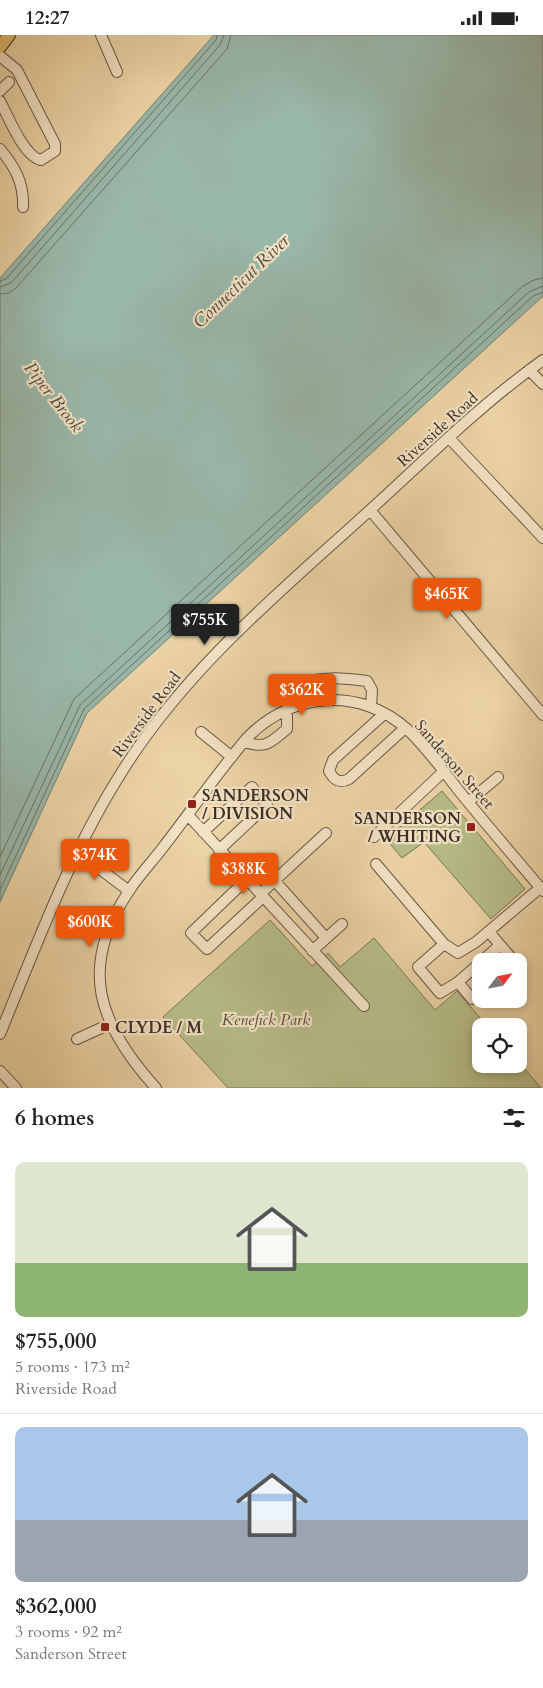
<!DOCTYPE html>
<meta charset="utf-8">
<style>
body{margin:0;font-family:Cardo,serif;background:#f6f6f6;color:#222;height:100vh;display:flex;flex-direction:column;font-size:19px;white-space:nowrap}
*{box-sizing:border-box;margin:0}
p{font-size:16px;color:#767676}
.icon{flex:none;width:28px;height:28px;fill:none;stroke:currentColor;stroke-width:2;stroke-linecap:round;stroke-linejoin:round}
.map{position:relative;height:1053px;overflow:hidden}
.side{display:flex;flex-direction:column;background:#fff;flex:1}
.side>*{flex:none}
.needle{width:32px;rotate:58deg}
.controls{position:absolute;left:472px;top:918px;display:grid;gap:10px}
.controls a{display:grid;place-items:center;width:55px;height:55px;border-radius:10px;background:#fff;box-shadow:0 2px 8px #0003;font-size:25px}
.price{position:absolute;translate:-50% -42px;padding:0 11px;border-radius:5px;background:#ea580c;color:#fff;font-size:16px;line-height:32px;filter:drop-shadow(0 1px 2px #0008)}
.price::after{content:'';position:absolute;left:50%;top:30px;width:15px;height:11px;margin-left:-8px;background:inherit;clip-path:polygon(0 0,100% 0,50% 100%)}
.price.on{background:#222;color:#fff}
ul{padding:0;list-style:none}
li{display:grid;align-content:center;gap:10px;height:265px;padding:0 15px}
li+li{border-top:1px solid #e0e0e0}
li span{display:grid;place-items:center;height:155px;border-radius:10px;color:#555}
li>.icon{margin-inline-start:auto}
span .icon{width:90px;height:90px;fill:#fffc;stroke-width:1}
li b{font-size:21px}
h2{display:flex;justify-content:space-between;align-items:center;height:60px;padding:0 15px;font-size:21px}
.status{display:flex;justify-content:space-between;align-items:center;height:35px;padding:0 25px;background:#fff;direction:ltr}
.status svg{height:14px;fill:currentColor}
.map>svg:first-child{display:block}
.green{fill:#b6bd88;stroke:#787658}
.water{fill:#99b7a9;stroke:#738075}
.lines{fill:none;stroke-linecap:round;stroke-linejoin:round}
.shore{stroke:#697268;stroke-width:1}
.minor-casing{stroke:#665746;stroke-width:12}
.major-casing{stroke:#392e27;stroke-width:14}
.minor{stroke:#f3e2c4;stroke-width:10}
.major{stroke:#e6ba72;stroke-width:12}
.poi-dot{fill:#8f2418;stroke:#f3e2c4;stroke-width:2}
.labels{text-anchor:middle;stroke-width:4.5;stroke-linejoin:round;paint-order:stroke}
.street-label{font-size:16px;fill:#392e27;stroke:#f3e2c4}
.poi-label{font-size:16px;font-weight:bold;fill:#392e27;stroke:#f3e2c4;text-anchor:start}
.park-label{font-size:16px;font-style:italic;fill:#524b3a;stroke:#f3e2c4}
.water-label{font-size:18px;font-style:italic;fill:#4c4941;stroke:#f3e2c4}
</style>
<div class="status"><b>12:27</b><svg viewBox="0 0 49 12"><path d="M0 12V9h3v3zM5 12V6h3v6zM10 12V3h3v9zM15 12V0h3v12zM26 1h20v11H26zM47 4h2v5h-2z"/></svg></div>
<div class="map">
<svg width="543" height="1053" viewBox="0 0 543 1053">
<rect width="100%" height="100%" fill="#ecd3a5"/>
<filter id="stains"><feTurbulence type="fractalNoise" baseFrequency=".004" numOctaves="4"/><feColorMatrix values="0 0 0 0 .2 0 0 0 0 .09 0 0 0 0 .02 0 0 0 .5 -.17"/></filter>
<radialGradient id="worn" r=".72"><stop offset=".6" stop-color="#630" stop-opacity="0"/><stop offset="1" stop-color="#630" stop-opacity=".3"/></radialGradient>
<path class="green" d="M442 756 525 854 491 884 424 807 402 823 386 804Z
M270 885 312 931 328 918 340 932 374 903 435 975 457 956 487 991H481V1029L519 1027 541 1053H228L163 982Z"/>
<path class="water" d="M214 0H543V261L87 678 0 867V243Z"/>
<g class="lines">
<path class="shore" d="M0 246 6 244 216 5 217 0
M0 252 11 248 220 10 224 0
M0 259 9 258 16 253 227 14 231 0
M0 822 74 664 523 251 534 245 543 243
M0 840 80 670 529 257 543 251
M0 855 84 674 533 261 543 257"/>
<defs>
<path id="minor" d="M101 0 117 37
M0 21 17 35 55 109V116L41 125C24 122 8 81 0 66
M0 56 9 47
M0 114C15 132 24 148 23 172
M529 335 543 349
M449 403 543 503
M370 475 543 680
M303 668 299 649C321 641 344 643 367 646L372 655 371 672
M384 679 333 725 329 736C334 745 339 749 349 744L405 693
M201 697 232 722
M244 707C267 714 269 708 287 694V674
M468 767 498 742
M188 780 364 971
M203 797 252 752 267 770 219 815
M374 802 443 737
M76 816 129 856
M376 829 444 909 458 918 476 907 540 853
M247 844 191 898 207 914 263 862
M274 845 326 903
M260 859 326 798
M489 897 514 926
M444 909 418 932 440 958 458 947
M312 916 342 889
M482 926 500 910
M481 927 458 947 472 964 481 956
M0 999C37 909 70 818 123 735 187 633 281 556 369 476 426 424 480 370 543 325
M77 1004 110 989
M0 1036 16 1053
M156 1053C99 990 77 933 129 856 139 840 153 826 164 811 192 775 218 737 247 703 291 657 360 651 408 695 429 715 446 740 464 762 490 794 517 825 543 856"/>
<path id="major" d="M0 12 9 0"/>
</defs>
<use href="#minor" class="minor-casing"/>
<use href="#major" class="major-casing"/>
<use href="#minor" class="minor"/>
<use href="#major" class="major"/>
</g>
<g class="poi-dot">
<rect x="187" y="764" width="10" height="10" rx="2.5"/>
<rect x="466" y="787" width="10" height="10" rx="2.5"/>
<rect x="100" y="987" width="10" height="10" rx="2.5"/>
</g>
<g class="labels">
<g class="street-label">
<text transform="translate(437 394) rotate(-42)" y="6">Riverside Road</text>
<text transform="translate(146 679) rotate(-53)" y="6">Riverside Road</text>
<text transform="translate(455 729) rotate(49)" y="6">Sanderson Street</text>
</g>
<g class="poi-label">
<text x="202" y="766">SANDERSON<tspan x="202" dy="18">/ DIVISION</tspan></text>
<text x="461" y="789" text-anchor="end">SANDERSON<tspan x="461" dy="18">/ WHITING</tspan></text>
<text x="115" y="998">CLYDE / M</text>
</g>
<g class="park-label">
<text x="266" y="990">Kenefick Park</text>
</g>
<g class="water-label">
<text transform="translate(241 246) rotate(-44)" y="6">Connecticut River</text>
<text transform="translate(54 362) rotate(52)" y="6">Piper Brook</text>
</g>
</g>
<rect width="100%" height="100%" filter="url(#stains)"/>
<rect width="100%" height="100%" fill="url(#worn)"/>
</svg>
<div class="controls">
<a><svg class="needle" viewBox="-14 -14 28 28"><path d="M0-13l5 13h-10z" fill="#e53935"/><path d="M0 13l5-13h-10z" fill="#767676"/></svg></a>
<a><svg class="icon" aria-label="locate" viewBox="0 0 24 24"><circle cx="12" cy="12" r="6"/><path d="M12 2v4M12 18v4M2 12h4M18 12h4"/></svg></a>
</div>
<b class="price" style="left:447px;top:585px">$465K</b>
<b class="price on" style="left:205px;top:611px">$755K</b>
<b class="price" style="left:302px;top:681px">$362K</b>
<b class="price" style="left:95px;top:846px">$374K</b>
<b class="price" style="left:244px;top:860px">$388K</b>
<b class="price" style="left:90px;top:913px">$600K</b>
</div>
<section class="side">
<h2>6 homes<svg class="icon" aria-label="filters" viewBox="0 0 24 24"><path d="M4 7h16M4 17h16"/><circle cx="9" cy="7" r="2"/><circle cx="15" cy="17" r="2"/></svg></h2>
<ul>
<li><span style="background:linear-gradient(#dfe7d0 65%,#8fb573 0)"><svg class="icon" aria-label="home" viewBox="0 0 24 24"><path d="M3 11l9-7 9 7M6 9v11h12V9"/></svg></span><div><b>$755,000</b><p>5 rooms · 173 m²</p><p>Riverside Road</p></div></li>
<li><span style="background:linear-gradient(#a9c7e8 60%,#9aa5b1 0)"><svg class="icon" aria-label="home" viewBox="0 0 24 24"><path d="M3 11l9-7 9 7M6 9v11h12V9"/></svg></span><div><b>$362,000</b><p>3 rooms · 92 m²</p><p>Sanderson Street</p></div></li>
</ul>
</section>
